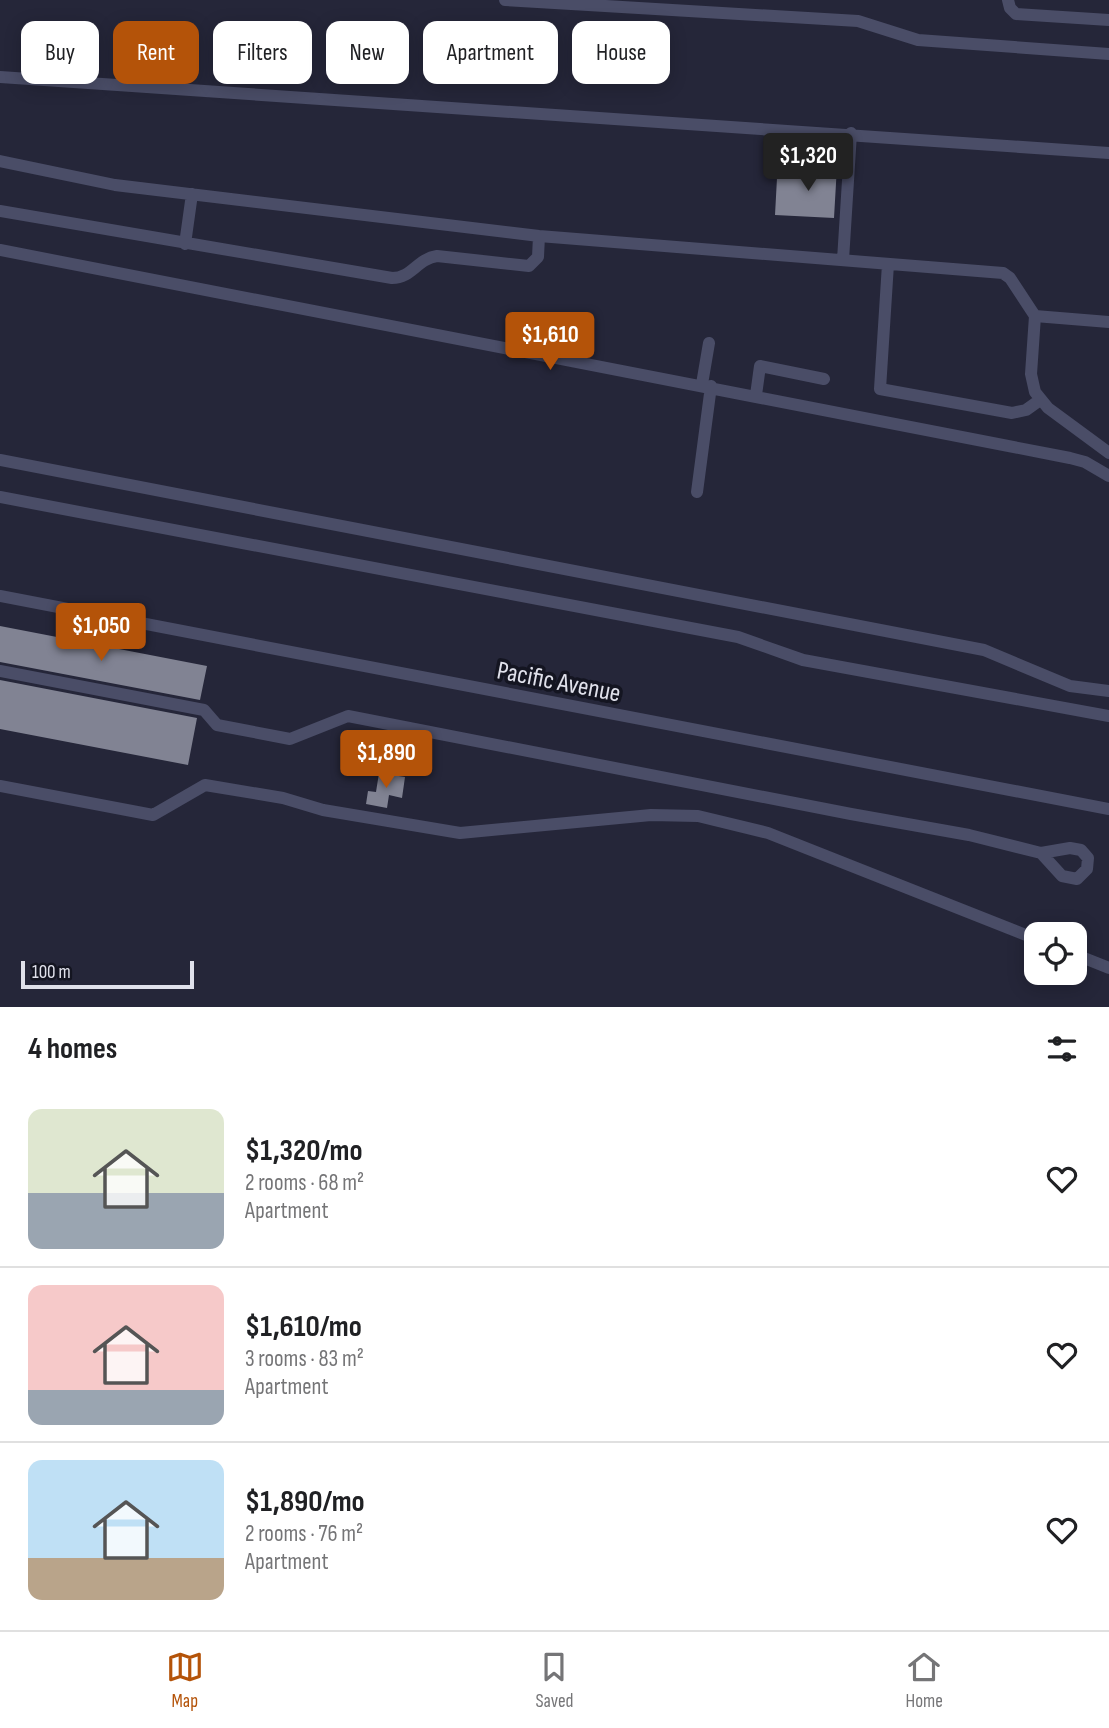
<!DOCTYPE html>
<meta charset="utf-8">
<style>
body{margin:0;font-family:"Sofia Sans Condensed",sans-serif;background:#f6f6f6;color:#202124;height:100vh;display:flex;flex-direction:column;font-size:26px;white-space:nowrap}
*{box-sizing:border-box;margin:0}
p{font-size:23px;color:#757577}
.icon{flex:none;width:38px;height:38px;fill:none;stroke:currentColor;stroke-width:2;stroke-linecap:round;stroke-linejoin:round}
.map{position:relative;height:1007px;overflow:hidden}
.details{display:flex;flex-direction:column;background:#fff;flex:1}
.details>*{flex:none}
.top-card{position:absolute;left:21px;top:21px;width:700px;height:63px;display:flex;gap:14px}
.tools{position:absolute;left:1024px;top:922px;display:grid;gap:14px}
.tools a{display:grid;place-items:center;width:63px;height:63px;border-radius:14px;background:#fff;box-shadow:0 4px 18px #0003;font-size:35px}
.scale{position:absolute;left:21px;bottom:18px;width:173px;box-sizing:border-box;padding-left:7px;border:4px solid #e0e1eb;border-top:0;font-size:19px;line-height:24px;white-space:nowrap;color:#e0e1eb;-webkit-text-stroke:5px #141521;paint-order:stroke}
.price{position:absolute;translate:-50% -60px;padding:0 16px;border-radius:7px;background:#b45309;color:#fff;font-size:23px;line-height:46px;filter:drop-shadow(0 2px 4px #0008)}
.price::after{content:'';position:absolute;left:50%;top:42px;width:21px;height:16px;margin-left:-10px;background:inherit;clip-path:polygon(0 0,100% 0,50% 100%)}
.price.on{background:#222;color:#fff}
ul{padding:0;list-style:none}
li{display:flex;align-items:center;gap:21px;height:175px;padding:0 28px}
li+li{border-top:2px solid #e0e0e0}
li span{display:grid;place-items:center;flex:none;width:196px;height:140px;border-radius:14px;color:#555}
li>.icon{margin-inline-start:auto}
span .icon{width:84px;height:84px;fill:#fffc;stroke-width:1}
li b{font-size:30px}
h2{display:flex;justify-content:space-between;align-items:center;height:84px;padding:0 28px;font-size:30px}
.pill{padding:0 24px;border-radius:14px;background:#fff;box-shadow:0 4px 18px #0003;font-size:24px;line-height:63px}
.pill.on{background:#b45309;color:#fff}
.menu{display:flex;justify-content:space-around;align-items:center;height:98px;border-top:2px solid #e0e0e0;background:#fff;font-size:19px;color:#757577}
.menu a{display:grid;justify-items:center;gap:4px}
.menu .on{color:#b45309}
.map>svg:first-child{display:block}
.built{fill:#252639;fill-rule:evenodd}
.building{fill:#818393}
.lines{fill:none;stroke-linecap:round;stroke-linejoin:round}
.minor{stroke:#4a4d67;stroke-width:12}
.labels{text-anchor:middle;stroke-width:7;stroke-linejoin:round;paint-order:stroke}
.street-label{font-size:26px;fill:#e0e1eb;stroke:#141521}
</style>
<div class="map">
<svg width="1109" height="1007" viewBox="0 0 1109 1007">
<rect width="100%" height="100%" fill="#1d1e2b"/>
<path class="built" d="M0 0H1109V1007H0ZM1036 934H1074V973H1036Z"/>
<path class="building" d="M799 164 837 166 834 218 775 215 777 178 798 179Z
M0 626 207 666 200 700 0 662Z
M0 680 197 718 188 765 0 729Z
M420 740 432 742 428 763 417 761Z
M379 773 405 777 402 798 389 795 387 808 366 804 368 791 376 792Z"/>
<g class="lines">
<path class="minor" d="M505 0 858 21 918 40 1109 54
M1008 0 1010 8 1016 14 1109 20
M0 77 1109 153
M0 161 115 185 539 236 1003 273 1010 278 1035 316 1031 374 1035 392 1048 408 1109 453
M0 211 392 278C412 278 417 259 437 256L529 266 538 257 539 236
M185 244 192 194
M0 250 1070 458 1085 462 1109 476
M843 260 851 133
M888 264 880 389 1012 413 1026 410 1040 400
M1035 316 1109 322
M702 384 709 343
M756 395 760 366 824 379
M0 460 984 650 1070 686 1109 691
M697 492 711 386
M0 497 738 637 803 660 1109 716
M0 596 1109 809
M0 671 204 710 217 725 290 739 348 716 851 814 969 835 1041 853
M0 786 153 815 205 785 283 798 323 810 460 833 651 815 698 816 768 833 1036 939
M1070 848 1081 850 1088 858 1087 869 1077 879 1062 876 1041 853Z
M1074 954 1109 968"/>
</g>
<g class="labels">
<g class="street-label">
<text transform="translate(559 681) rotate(11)" y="9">Pacific Avenue</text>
</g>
</g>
</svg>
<div class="tools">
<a><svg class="icon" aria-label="locate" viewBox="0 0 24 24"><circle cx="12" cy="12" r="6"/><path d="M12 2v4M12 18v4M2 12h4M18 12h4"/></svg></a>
</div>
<div class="scale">100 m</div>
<b class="price on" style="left:808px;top:193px">$1,320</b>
<b class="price" style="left:550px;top:372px">$1,610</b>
<b class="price" style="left:101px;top:663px">$1,050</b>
<b class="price" style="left:386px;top:790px">$1,890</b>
<div class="top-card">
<a class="pill">Buy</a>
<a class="pill on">Rent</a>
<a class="pill">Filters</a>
<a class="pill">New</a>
<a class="pill">Apartment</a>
<a class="pill">House</a>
</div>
</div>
<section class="details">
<h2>4 homes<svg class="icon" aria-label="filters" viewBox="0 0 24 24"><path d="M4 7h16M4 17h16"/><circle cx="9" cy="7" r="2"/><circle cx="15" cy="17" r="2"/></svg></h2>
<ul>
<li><span style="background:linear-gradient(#dfe7d0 60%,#9aa5b1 0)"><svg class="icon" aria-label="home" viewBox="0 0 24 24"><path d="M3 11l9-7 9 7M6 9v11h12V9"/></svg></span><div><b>$1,320/mo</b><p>2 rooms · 68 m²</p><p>Apartment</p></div><svg class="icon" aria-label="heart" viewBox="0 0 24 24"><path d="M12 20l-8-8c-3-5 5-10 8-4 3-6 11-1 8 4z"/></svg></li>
<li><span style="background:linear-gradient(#f6c9c9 75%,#9aa5b1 0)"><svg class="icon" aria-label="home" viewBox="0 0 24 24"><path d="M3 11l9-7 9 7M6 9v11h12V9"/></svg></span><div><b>$1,610/mo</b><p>3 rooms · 83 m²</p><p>Apartment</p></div><svg class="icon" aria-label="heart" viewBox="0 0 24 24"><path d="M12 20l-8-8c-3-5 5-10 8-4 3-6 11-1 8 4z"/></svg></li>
<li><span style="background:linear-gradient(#bfe0f5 70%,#b9a48a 0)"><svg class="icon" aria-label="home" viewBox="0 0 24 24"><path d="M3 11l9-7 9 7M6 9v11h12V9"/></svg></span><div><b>$1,890/mo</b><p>2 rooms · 76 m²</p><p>Apartment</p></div><svg class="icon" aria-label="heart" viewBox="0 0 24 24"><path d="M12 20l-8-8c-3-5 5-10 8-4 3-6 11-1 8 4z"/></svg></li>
</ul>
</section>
<nav class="menu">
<a class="on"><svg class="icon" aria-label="map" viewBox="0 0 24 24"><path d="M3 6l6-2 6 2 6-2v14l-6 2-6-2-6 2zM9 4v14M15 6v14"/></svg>Map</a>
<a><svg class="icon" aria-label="saved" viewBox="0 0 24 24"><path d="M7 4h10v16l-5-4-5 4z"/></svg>Saved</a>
<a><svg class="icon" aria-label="home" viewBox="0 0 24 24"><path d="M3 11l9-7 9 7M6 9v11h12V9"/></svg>Home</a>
</nav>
